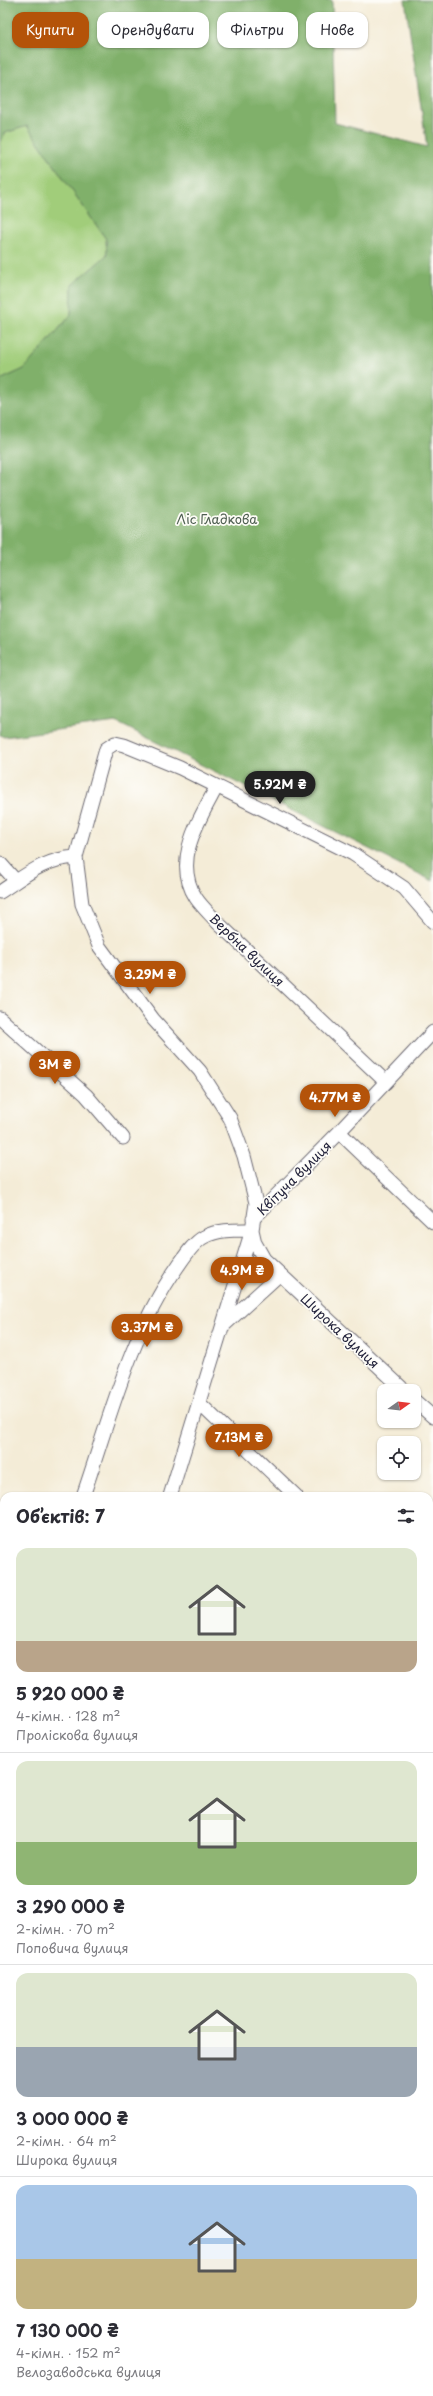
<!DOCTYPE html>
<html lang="uk">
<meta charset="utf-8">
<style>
body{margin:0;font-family:"Playpen Sans",sans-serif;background:#f7f7f7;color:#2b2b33;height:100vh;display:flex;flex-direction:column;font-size:15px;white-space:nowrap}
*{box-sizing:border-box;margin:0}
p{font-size:13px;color:#7c7c81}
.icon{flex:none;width:22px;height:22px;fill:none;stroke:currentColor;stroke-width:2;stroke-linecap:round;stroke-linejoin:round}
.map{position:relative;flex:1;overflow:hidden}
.details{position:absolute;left:0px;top:1492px;width:433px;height:904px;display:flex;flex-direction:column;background:#fff;border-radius:12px 12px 0 0;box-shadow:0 1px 3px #0004}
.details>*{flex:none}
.hud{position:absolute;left:12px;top:12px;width:409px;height:36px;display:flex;gap:8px}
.needle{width:26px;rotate:76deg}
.controls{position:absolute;left:377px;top:1384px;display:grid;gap:8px}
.controls a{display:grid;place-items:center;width:44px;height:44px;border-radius:8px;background:#fff;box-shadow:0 1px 3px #0004;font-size:20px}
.price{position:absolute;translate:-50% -34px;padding:0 9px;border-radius:14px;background:#b45309;color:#fff;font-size:13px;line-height:26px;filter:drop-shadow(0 1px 2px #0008)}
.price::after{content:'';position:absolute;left:50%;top:24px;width:12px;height:9px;margin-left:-6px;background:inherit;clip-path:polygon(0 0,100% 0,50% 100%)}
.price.selected{background:#222;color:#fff}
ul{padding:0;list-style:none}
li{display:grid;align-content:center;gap:8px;height:212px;padding:0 16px}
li+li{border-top:1px solid #e1e1e2}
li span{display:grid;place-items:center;height:124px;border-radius:12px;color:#555}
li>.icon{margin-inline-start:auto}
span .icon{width:72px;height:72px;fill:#fffc;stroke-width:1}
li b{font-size:17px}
h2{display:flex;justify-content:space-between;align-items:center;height:48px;padding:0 16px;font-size:17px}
.pill{padding:0 14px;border-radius:12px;background:#fff;box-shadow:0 1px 3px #0004;font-size:14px;line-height:36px}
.pill.selected{background:#b45309;color:#fff}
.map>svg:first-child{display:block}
.green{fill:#a1cd7a;stroke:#62785a}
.forest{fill:#80b06a;stroke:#516952}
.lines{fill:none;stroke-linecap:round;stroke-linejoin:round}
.minor-casing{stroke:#6c6972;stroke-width:15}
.minor{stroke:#fff;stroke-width:13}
.labels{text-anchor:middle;stroke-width:3.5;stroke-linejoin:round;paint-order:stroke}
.park-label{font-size:13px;fill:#4e5e51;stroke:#fdfcf7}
.street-label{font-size:13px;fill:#22223b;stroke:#fdfcf7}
</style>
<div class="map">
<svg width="433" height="2396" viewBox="0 0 433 2396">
<rect width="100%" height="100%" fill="#fdfcf7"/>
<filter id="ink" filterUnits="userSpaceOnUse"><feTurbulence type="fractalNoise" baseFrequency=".025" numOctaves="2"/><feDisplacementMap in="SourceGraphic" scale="8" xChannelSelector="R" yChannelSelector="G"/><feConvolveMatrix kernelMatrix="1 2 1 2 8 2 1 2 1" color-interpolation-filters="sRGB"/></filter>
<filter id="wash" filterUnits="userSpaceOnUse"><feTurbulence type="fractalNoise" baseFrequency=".012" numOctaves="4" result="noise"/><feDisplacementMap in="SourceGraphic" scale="16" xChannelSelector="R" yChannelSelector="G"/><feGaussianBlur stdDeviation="0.9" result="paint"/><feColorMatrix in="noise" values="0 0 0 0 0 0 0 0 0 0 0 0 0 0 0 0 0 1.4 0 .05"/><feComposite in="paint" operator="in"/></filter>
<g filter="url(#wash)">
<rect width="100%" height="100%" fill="#f4ecd7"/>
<path class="green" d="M27 126 106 239 107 255 72 285 71 315 24 369 0 380V144L5 133Z"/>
<path class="forest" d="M0 0H332L335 123 427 147 405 0H433V881L116 722 4 737 0 735V380L24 369 71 315 72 285 107 255 106 239 27 126 5 133 0 144Z"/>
</g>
<g filter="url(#ink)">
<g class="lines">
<defs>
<path id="minor" d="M216 788C199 820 172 861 196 898 202 907 211 915 218 923L386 1082
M0 863 16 881
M0 892C26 875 44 859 76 857
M0 1018 86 1095 123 1138
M339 1132 433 1222
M253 1219 339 1132 433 1032
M222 1327 280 1274
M414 1400 433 1417
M199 1403 296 1496
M83 1496C110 1418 130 1334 178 1266 185 1256 193 1243 204 1237 219 1229 236 1230 252 1230L255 1243 264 1259 405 1391
M170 1496 252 1230 256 1203 244 1156 230 1118 200 1071 153 1019 99 946 82 904 76 857 106 749 115 743 124 745 180 768 353 854 404 888 433 922
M429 1520 433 1516
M429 1624 433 1628
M0 1641 4 1642
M0 1797 4 1793
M429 1805 433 1809
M0 1972 4 1968
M429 1982 433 1986
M429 2131 433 2126
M0 2139 4 2137
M429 2139 433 2143
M0 2277 4 2272
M0 2333 4 2335
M429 2378 433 2382
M46 2392 57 2396
M186 2396 190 2392"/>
</defs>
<use href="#minor" class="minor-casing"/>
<use href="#minor" class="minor"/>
</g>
</g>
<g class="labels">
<g class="park-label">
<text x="217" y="524">Ліс Гладкова</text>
</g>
<g class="street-label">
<text transform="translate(247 950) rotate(44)" y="5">Вербна вулиця</text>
<text transform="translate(294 1178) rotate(-45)" y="5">Квітуча вулиця</text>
<text transform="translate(340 1331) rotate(43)" y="5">Широка вулиця</text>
</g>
</g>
</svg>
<div class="controls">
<a><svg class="needle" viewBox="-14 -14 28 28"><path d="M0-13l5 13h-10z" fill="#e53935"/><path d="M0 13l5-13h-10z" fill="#7c7c81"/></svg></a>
<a><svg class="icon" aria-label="locate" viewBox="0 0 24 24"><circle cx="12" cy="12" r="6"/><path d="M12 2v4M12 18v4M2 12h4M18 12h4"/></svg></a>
</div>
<b class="price selected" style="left:280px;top:805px">5.92M ₴</b>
<b class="price" style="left:150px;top:995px">3.29M ₴</b>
<b class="price" style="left:55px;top:1085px">3M ₴</b>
<b class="price" style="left:335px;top:1118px">4.77M ₴</b>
<b class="price" style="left:242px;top:1291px">4.9M ₴</b>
<b class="price" style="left:147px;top:1348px">3.37M ₴</b>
<b class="price" style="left:239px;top:1458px">7.13M ₴</b>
<div class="hud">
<a class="pill selected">Купити</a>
<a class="pill">Орендувати</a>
<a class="pill">Фільтри</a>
<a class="pill">Нове</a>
</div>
<section class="details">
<h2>Об’єктів: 7<svg class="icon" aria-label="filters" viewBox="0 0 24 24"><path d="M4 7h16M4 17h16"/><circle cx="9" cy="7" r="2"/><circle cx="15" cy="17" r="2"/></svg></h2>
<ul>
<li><span style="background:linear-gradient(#dfe7d0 75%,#b9a48a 0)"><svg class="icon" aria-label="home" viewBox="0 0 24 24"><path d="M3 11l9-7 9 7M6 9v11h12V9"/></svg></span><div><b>5 920 000 ₴</b><p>4-кімн. · 128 m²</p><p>Проліскова вулиця</p></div></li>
<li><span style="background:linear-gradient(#dfe7d0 65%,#8fb573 0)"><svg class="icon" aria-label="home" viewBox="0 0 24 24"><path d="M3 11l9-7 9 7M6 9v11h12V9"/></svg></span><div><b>3 290 000 ₴</b><p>2-кімн. · 70 m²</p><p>Поповича вулиця</p></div></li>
<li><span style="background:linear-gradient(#dfe7d0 60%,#9aa5b1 0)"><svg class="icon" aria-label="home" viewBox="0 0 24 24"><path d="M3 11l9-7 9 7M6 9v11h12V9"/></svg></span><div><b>3 000 000 ₴</b><p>2-кімн. · 64 m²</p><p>Широка вулиця</p></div></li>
<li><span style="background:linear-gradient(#a9c7e8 60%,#c2b280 0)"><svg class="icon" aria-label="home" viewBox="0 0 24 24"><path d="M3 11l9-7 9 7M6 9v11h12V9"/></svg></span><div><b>7 130 000 ₴</b><p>4-кімн. · 152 m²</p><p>Велозаводська вулиця</p></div></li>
</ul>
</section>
</div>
